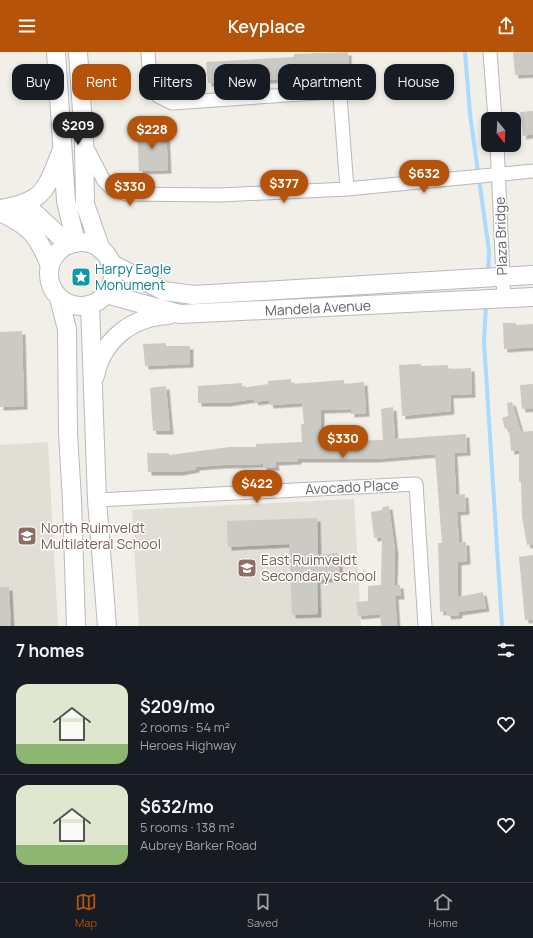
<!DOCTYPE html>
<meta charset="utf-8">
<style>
body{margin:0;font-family:Manrope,sans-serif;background:#20242c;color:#f1f3f6;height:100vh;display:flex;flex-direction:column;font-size:15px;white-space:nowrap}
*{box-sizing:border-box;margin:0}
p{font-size:13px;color:#9ea1a6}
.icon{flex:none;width:22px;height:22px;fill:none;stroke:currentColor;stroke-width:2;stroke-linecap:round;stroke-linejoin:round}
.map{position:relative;height:574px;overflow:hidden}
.side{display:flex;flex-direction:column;background:#171b24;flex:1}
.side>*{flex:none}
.top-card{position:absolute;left:12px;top:12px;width:509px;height:36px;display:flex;gap:8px}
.needle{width:26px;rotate:162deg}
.tools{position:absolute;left:481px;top:60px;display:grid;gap:8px}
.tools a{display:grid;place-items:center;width:40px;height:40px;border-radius:8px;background:#171b24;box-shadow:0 2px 6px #0003;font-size:20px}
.price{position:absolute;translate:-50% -34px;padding:0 9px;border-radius:14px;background:#b45309;color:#fff;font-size:13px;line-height:26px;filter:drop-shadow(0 1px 2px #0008)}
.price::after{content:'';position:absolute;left:50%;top:24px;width:12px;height:9px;margin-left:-6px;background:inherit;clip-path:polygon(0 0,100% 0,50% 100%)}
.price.current{background:#222;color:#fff}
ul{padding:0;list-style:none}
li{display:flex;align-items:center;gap:12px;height:100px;padding:0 16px}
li+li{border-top:1px solid #363941}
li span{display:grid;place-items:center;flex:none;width:112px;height:80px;border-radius:12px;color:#555}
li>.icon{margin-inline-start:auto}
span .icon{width:48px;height:48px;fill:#fffc;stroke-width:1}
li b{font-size:17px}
h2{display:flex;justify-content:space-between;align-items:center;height:48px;padding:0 16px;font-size:17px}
.pill{padding:0 14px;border-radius:12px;background:#171b24;box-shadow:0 2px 6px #0003;font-size:14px;line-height:36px}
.pill.current{background:#b45309;color:#fff}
header{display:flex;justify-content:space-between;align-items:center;height:52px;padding:0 16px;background:#b45309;color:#fff;font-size:18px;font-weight:600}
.menu{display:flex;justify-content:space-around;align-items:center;height:56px;border-top:1px solid #363941;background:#171b24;font-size:11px;color:#9ea1a6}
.menu a{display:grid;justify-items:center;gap:2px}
.menu .current{color:#b45309}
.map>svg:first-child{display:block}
.education{fill:#e1ded6}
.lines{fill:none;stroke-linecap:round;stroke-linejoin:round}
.stream{stroke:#aadaff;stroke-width:4}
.building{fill:#cccac5;filter:url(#shadow)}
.street-casing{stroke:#b5b8bc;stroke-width:15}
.secondary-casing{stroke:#b6babf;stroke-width:20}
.street{stroke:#fff;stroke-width:13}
.secondary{stroke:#fff;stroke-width:18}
.labels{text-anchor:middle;stroke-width:3;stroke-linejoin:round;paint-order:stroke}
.street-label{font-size:14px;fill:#5f6368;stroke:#fff}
.culture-label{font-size:14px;fill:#0d838f;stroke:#fff;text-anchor:start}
.education-label{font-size:14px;fill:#785e54;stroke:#fff;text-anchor:start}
</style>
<header><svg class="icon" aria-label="menu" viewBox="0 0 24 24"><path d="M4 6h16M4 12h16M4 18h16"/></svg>Keyplace<svg class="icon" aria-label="share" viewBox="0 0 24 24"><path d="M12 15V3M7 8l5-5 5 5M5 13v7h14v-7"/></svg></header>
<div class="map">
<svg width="533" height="574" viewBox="0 0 533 574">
<defs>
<filter id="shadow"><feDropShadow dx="3.5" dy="3.5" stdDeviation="0" flood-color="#0004"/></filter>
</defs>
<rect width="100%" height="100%" fill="#f1efe8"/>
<path class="education" d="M48 390 58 574H0V393Z
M354 447 361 574H139L132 458Z"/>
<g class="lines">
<path class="stream" d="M465 0 470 62 489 199 488 222
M486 251 484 290 502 574"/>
</g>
<path class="building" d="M348 0 349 24 208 31 206 10 294 5V2Z
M513 0H533V22L515 23Z
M533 59V82L523 84 520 60Z
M166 76 168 118 139 119 137 77Z
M503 271H516V273L533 272V295L504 297Z
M22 279 24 354 0 355V280Z
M166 291V294H190V312L145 314 143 292Z
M421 312V314L448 313V317L471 316 472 342 450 343 451 359 402 364 399 313Z
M291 327V332L344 328V332L364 330 366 361 351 362V357L321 358V390L383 388 381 357 393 355 395 387 466 382 467 400 454 401 456 443 465 442 466 459 457 460 459 490H466L467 509 458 510V545L483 540 486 556 459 560V563L448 564 446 559 440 560 438 491H442L435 402 375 407H298V409L275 410 276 415 263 416V412L222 413 196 415V417L180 420H148L147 401H169V403L230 395H256V392L302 390 301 372H304L302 351 270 353 269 348 255 350 254 347 226 351H198V334L242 331V336L268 332V329Z
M533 332V356L522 357 520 333Z
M166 334 170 379H153L150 336Z
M512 350 521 380 533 379V492L527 493 522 465 521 430H519V398L511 399 509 376 505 377 502 366 508 364 507 351Z
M389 454 395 499 394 533H400L401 544H395L397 574H381L380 562 358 564 356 550 368 549V534L381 533 382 485 374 486 371 460 382 458 383 455Z
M317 466 318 503 338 501 340 525 317 528 318 562 292 563 289 492 228 495 227 469Z
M533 503V567L525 568 519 505Z
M0 535H9L11 574H0Z"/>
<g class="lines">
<defs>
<path id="street" d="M148 0 150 31 158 44 172 51 331 40 340 44 347 137
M490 0 495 67
M497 93 504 247
M87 96 104 129 112 137 126 142 221 143 347 137 533 119
M97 448 416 432 425 574"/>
<path id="secondary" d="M56 0 66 149 76 191
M78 0 84 89 85 152 101 198
M25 152 69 193
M0 157C44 150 46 138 61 100
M0 160C30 174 38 183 50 214
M49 222a32 32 0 1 1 64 0a32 32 0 1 1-64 0Z
M110 211 164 239 193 243 533 223
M106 242 180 262 533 245
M59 246 67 277 68 381 72 449 76 574
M90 253 97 448 107 574
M95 324C102 288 133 264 169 263"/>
</defs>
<use href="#street" class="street-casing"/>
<use href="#secondary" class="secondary-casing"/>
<use href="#street" class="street"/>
<use href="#secondary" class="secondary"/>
</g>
<defs>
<symbol id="sight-square" viewBox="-11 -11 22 22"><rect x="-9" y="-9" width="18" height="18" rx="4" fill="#0f9aa8" stroke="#fff"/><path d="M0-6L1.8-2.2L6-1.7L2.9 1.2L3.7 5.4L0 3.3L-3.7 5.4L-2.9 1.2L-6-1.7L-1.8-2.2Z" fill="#fff"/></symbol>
<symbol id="school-square" viewBox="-11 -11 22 22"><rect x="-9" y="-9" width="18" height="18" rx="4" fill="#8d6e63" stroke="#fff"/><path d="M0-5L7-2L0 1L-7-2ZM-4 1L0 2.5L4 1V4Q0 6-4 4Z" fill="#fff"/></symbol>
</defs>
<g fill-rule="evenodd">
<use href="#sight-square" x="70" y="214" width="22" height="22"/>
<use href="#school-square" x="16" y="473" width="22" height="22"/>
<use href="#school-square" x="236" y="505" width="22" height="22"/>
</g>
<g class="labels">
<g class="street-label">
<text transform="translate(501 184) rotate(-92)" y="5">Plaza Bridge</text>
<text transform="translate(318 256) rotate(-3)" y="5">Mandela Avenue</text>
<text transform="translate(352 435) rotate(-3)" y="5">Avocado Place</text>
</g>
<g class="culture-label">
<text x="95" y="222">Harpy Eagle<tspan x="95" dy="16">Monument</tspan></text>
</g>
<g class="education-label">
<text x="41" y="481">North Ruimveldt<tspan x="41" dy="16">Multilateral School</tspan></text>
<text x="261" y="513">East Ruimveldt<tspan x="261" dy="16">Secondary school</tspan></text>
</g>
</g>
</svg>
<div class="tools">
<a><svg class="needle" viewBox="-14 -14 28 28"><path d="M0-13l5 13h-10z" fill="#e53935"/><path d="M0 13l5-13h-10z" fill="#9ea1a6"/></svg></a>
</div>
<b class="price current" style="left:78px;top:94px">$209</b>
<b class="price" style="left:152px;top:98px">$228</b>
<b class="price" style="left:424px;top:142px">$632</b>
<b class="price" style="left:284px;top:152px">$377</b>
<b class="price" style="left:130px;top:155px">$330</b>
<b class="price" style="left:343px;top:407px">$330</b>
<b class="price" style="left:257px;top:452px">$422</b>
<div class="top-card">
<a class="pill">Buy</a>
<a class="pill current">Rent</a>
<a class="pill">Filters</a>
<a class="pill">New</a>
<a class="pill">Apartment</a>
<a class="pill">House</a>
</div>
</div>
<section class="side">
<h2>7 homes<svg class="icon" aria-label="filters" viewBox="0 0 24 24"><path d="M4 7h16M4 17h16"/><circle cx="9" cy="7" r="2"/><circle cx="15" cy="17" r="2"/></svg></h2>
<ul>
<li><span style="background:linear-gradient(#dfe7d0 75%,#8fb573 0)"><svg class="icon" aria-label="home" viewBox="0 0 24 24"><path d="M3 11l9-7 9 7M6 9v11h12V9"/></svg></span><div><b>$209/mo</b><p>2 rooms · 54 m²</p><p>Heroes Highway</p></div><svg class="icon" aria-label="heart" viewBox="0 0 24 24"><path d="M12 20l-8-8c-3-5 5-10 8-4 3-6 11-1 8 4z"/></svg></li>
<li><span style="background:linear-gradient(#dfe7d0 75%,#8fb573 0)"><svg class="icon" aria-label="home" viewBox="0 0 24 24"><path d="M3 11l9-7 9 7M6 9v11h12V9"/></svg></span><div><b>$632/mo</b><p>5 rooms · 138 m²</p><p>Aubrey Barker Road</p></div><svg class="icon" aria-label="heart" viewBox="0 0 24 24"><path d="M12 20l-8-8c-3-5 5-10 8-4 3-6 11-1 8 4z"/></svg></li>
</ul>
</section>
<nav class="menu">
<a class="current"><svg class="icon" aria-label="map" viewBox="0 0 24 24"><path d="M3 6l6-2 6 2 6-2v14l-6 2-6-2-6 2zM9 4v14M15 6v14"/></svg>Map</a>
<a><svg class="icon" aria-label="saved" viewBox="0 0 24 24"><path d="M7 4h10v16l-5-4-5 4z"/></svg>Saved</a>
<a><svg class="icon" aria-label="home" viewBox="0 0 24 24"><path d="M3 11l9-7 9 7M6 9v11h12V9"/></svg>Home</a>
</nav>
